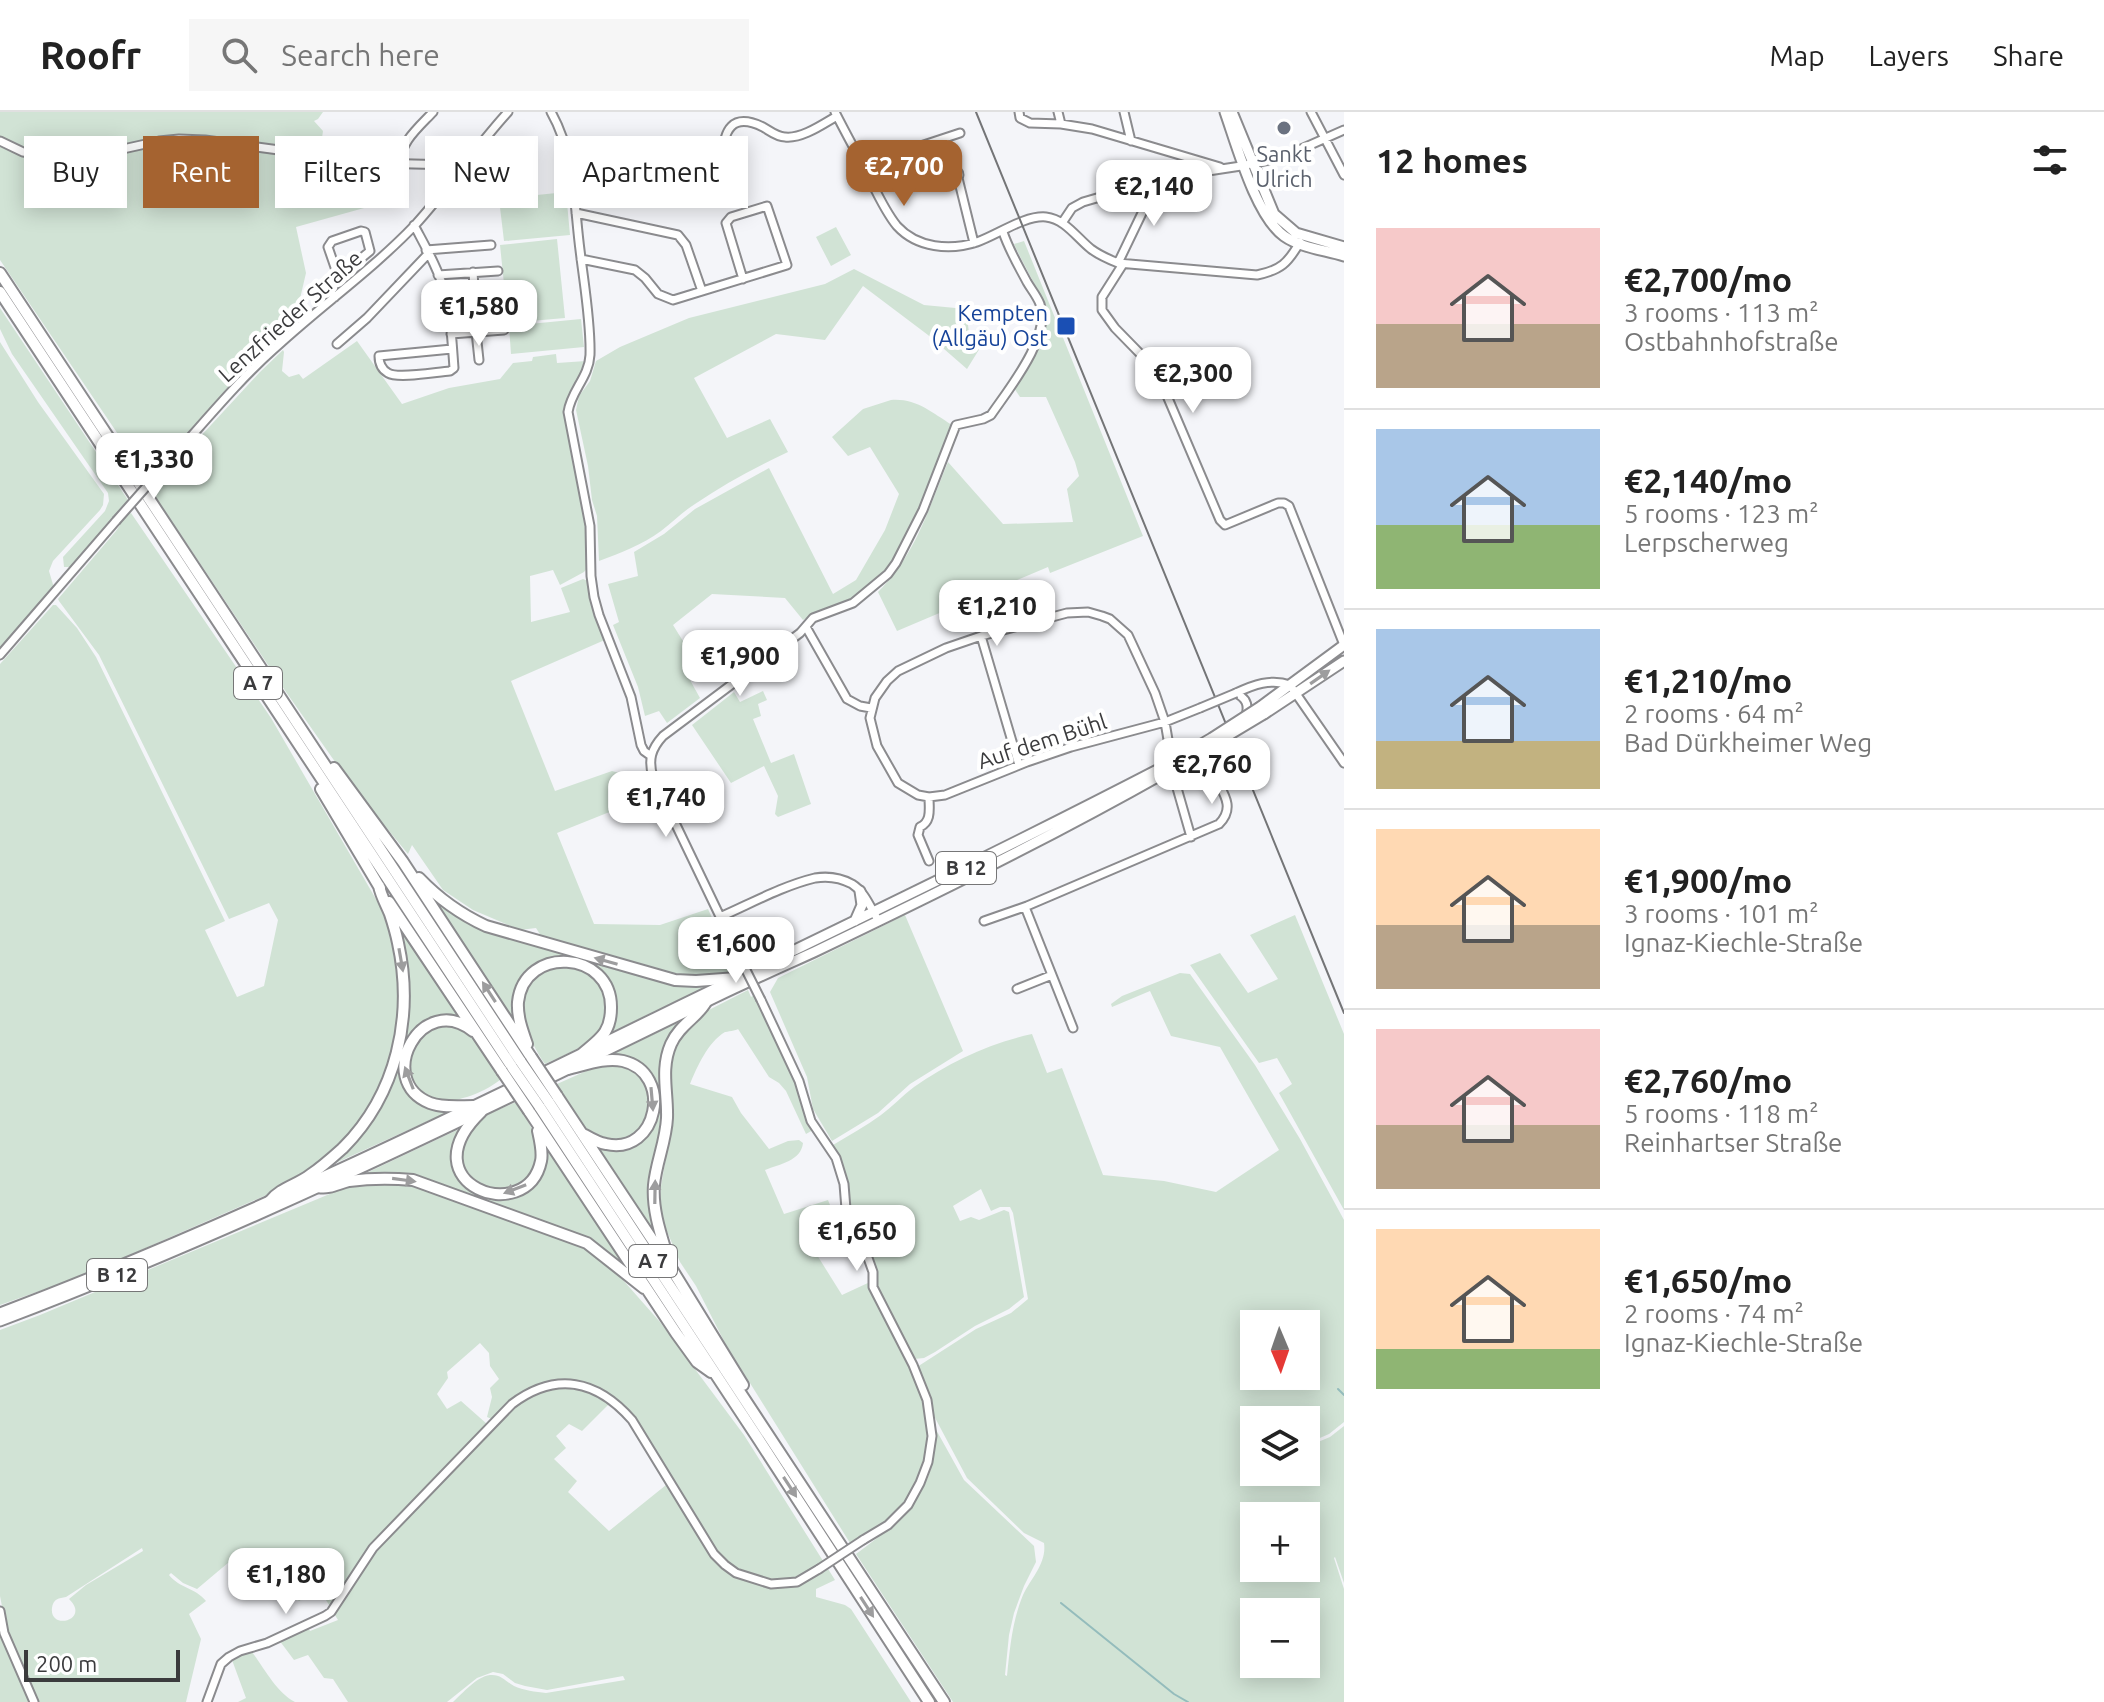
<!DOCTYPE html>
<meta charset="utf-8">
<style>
body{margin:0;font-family:Ubuntu,sans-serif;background:#f6f6f6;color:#222;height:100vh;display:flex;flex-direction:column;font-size:30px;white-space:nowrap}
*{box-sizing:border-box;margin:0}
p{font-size:26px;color:#767676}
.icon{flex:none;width:44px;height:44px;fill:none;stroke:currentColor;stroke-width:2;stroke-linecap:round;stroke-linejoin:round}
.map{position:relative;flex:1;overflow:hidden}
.side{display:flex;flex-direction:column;background:#fff;width:760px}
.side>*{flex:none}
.top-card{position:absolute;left:24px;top:24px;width:760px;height:72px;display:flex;gap:16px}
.needle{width:52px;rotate:178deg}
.buttons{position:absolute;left:1240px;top:1198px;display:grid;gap:16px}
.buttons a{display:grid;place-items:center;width:80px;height:80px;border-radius:0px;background:#fff;box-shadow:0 4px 20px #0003;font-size:40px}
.scale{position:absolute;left:24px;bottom:20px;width:156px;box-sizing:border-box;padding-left:8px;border:4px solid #3b3b3d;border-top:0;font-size:22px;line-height:28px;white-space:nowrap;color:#3b3b3d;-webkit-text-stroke:6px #fff;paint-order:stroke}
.price{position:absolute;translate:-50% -68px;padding:0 18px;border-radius:16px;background:#fff;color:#222;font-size:26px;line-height:52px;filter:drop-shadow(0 2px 4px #0008)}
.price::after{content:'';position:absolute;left:50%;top:48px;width:24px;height:18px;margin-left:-12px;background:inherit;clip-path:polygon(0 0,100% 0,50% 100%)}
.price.selected{background:#a56330;color:#fff}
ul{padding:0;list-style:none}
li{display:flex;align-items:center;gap:24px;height:200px;padding:0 32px}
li+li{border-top:2px solid #e0e0e0}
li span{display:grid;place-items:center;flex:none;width:224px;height:160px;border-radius:0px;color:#555}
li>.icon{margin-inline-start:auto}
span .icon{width:96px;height:96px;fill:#fffc;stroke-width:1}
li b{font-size:34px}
h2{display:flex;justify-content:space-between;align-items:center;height:96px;padding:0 32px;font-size:34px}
.tag{padding:0 28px;border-radius:0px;background:#fff;box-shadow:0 4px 20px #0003;font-size:28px;line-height:72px}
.tag.selected{background:#a56330;color:#fff}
header{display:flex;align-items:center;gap:48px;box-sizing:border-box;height:112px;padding:0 40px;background:#fff;border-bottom:2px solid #e0e0e0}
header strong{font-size:38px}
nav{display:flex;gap:44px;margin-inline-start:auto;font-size:28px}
.search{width:560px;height:72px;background:#f6f6f6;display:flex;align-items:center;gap:20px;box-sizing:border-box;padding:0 28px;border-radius:0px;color:#767676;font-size:30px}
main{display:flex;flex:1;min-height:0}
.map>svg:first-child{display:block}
.green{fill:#d1e3d5;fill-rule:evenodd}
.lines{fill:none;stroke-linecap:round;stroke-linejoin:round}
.stream{stroke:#94bcbc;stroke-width:2}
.minor-casing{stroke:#8b8b8e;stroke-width:11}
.major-casing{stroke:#8b8b8e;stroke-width:13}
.highway-casing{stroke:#8b8b8e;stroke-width:14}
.minor{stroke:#fff;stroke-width:7}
.major{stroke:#fff;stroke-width:9}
.highway{stroke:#fff;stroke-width:10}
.rail{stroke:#747577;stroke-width:2}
.minor-bridge-casing{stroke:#8b8b8e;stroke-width:11;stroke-linecap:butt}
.major-bridge-casing{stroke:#8b8b8e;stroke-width:13;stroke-linecap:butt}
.highway-bridge-casing{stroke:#8b8b8e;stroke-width:14;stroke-linecap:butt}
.minor-bridge{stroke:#fff;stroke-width:7}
.major-bridge{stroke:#fff;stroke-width:9}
.highway-bridge{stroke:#fff;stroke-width:10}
.oneway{fill:#9d9d9e}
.worship-dot{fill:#6b7280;stroke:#fff;stroke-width:3}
.transit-dot{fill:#1a4fb4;stroke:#fff;stroke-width:3}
.labels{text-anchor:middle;stroke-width:8;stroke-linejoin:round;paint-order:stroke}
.shield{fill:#fff;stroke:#767677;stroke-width:2}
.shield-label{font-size:20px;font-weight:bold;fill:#3b3b3d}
.worship-label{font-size:22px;fill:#5b616d;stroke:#fff}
.transit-label{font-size:22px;fill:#164399;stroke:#fff;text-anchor:end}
.street-label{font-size:22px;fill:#3b3b3d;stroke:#fff}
</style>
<header>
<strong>Roofr</strong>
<div class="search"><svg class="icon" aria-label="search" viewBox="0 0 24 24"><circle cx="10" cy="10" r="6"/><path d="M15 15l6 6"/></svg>Search here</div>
<nav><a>Map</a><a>Layers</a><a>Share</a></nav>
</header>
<main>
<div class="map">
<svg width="1344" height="1590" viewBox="0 0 1344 1590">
<rect width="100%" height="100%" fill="#f4f5f9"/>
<path class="green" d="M0 0H323L318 7 314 9 323 19 320 40 205 25 179 23 65 43 23 37 0 26Z
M179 30 204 31 362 54 364 74 383 79 382 91 296 115 306 161 299 191 306 203 250 250 182 328 158 350 147 365 0 148V33C71 65 109 38 179 30Z
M673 30 675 73 663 83 634 85 604 83 600 35Z
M566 80 570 123 504 129 499 87Z
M836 115 851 143 831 154 816 125Z
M557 127 565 206 508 211 500 133Z
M1024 129 1143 424 1050 461 1048 455 897 519 878 480C916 442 928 398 948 350L1003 412 1073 410 1067 377 1079 364 1075 350 1046 285H1020L1014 276C1027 255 1052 220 1044 195 1037 174 1023 152 1014 132Z
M854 157 924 193 966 197 970 229 980 236 967 257 928 223 863 174 825 228 776 222 694 266 727 326 770 307 788 340C756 355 724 372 695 392 682 400 672 411 661 419 642 433 620 441 599 449L597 404 592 388 588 354 576 298 579 284 590 269 596 249 620 235 689 206 825 172Z
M0 196 128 388 71 455H64L63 445 105 399 109 389 108 381 12 242 0 217Z
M581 207 584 235 511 242 509 214Z
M357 229 402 292 449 276 500 267 513 251 532 249 533 245 556 242 557 251 586 249C583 268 566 280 564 300L587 414 588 455 584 460 560 473 553 458 530 464 531 510 570 500 561 476 583 467 588 469 591 485 607 527 511 569 555 679 612 659 644 668 655 689 617 697 557 721 594 812 660 813 708 797 729 843 735 847 740 857C716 864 697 865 673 861L541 824 536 816 520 818 473 798 443 778 412 733 408 742 352 674 286 580 151 378 260 260 283 238 284 240 282 259 289 265 299 262 303 267Z
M0 230 38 290 104 382 103 393 100 398 53 449 49 459 54 476 0 537Z
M891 288C916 286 931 300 952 313L921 398 894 450 877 470 862 483 830 499 809 504 803 508 785 486 712 482 673 513 691 542 685 559 700 586 667 611 659 599 645 604 638 575 613 513 619 510 608 472 638 464 634 440 664 422 695 397 769 356 833 482 856 468 885 418 899 382 870 335 848 344 832 325 863 297Z
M131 401 271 606 384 801 394 830 400 861 398 922 384 967 372 991 360 1011 342 1031 305 1062 271 1081 82 1164 0 1193V552L53 493H56L77 516 96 545 225 809 205 818 237 885 264 874 278 808 269 791 229 807 99 543 59 489 58 487 116 419 126 403Z
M763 579 767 588 758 592 761 604 753 607 771 651 794 642 811 692 778 705 775 702 778 684 764 654 731 671 692 613 734 580 740 590Z
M429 782 470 812 568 842C560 844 550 845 542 849 514 861 512 890 516 916Z
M393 800 463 908C389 887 376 1000 450 999L327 1055 349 1035 402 935 408 908V890Z
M905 803 963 939 910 972 878 1001 832 1029 813 997 807 965 770 880 778 866Z
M1295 803 1344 922V1098L1279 981 1292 972 1277 946 1259 951 1190 853 1220 841 1248 881 1278 867 1250 823Z
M584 848 674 873H709L608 922C610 886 620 867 584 848Z
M564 853C573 856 586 858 593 865 609 880 611 907 596 923 583 936 562 944 545 952 529 930 507 881 539 861 546 857 556 855 564 853Z
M1180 861 1190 862 1255 953 1300 1027 1344 1108V1310L1329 1322 1306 1332V1308H1254V1360H1306V1335L1330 1325 1344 1314V1471L1335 1445 1334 1446 1344 1477V1590H953L856 1442C902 1408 940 1379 934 1314L964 1368 1034 1434 1036 1450 1024 1474 1014 1501 1009 1523 1005 1563 1007 1564C1010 1536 1012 1510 1023 1483 1031 1466 1047 1451 1044 1431L1024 1421 967 1366 933 1302 930 1287 917 1255 976 1217 1011 1201 1028 1187 1013 1101 1010 1095H1000L991 1099 981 1077 953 1094 960 1109 971 1105 979 1108 1004 1098 1009 1100 1024 1185 1009 1197 975 1214 935 1240 924 1246 914 1247 876 1173 849 1096 847 1071 833 1033C849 1023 866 1014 881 1003 892 995 902 984 914 975 949 950 990 931 1032 922L1047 961 1062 956 1103 1063 1164 1069 1216 1080 1279 1038 1220 935 1171 924 1150 879 1112 895 1111 892 1122 884ZM1254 1212H1306V1264H1254ZM1254 1404H1306V1456H1254ZM1254 1500H1306V1552H1254Z
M748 878 751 885 754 883 797 969 813 1018 806 1022 786 979 779 971 769 965 738 917C737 918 726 920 725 920 708 930 697 955 690 972L732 985 741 1001 769 1037 788 1029 799 1028 803 1031C801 1049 780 1052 765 1058L784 1102 828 1088 839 1116 812 1135 842 1183 870 1170 910 1255 924 1288 928 1306V1324L924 1350 915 1372 905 1391 884 1410 850 1431 725 1231 696 1174 680 1150 663 1110 660 1092 661 1074 670 1022 668 969 676 933 684 919 703 901Z
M681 909 665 930 661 946 664 994 653 1112 657 1127 593 1033C602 1036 609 1038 618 1037 648 1034 669 996 653 970 647 961 620 950 609 944Z
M442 913C475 914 485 943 500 968 491 975 479 981 467 985 462 986 455 989 449 990 418 994 402 960 413 934 417 924 431 917 442 913Z
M610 953C632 955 650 967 649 991 649 1000 649 1007 643 1014 629 1031 603 1033 587 1019 574 1007 566 986 557 972L593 956Z
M516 990C524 1004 536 1018 537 1035 541 1063 512 1086 484 1076 454 1065 457 1029 477 1010 487 1001 504 996 516 990Z
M459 1017C430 1083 518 1112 541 1062 545 1052 544 1042 544 1031L632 1162 614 1145 588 1128 452 1077 360 1064Z
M390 1072 413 1075 450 1086 584 1135 608 1151 660 1210 744 1323 835 1468 816 1477V1485L845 1493 851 1497 911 1590H453C463 1581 476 1565 490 1563 501 1562 505 1569 514 1574 523 1578 536 1580 546 1581L625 1568 623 1564 547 1578 525 1574 515 1571 503 1562 493 1560 477 1566 447 1590H348L333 1567 324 1566 308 1543 294 1548 279 1528 308 1516 310 1519 338 1508 333 1500 366 1448 514 1294C550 1268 574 1272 611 1290L582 1319 569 1312 556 1324 566 1336 554 1347 577 1369 568 1380 609 1419 666 1373 713 1444 717 1440 635 1307C606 1273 563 1254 522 1282 512 1289 503 1300 494 1308L487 1305 492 1285 490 1276 499 1267 490 1254 489 1241 480 1231 447 1260 448 1266 437 1282 447 1297 461 1289 487 1312V1315L385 1421 331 1496 319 1477 299 1489 277 1466 268 1472 241 1440 197 1477 183 1471 171 1461 169 1463C179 1476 196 1476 206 1489L189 1502 201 1527 186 1590H37L7 1520 0 1484V1218L40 1203 344 1076ZM142 1436 143 1439 86 1473 69 1487C91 1508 49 1519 52 1496 53 1487 59 1486 66 1485Z
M0 1513 31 1590H0Z
M252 1540C264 1556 277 1581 295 1590H238L246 1586 232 1548 241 1542Z"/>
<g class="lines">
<path class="stream" d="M1338 1277 1344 1283
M1061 1491 1174 1582 1188 1590"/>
<defs>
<path id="minor" d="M551 0C575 42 574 92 580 138 584 172 591 210 590 243 589 265 571 279 568 300L590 414 591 464 594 485 599 503 631 585 641 633 644 639 651 644
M835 0C844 18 854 36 864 55 874 74 883 97 897 114 917 136 950 139 977 130 997 123 1025 103 1046 105 1065 107 1077 126 1091 137 1099 143 1108 147 1118 151L1257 163C1281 158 1288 151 1300 130
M1019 0 1020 6 1030 11 1061 12 1092 17 1220 55
M1058 0 1061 12
M1124 0 1131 29
M1311 0 1344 63
M0 29 23 40 65 47 96 43 159 29 179 27 205 28 375 51 453 53 462 57
M723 46C723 18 732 0 763 15 770 19 777 25 785 25 802 27 823 12 837 4
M723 46 731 53V58L728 60 723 58Z
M400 53C399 31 419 15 433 0
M863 53 960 21
M949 63a5 5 0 1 1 10 0a5 5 0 1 1-10 0Z
M958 66 974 131
M576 101 678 123 686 133 702 179
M1062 111 1072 96 1083 90 1169 65 1241 54 1283 45 1344 18
M414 113C425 134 438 156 444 178 451 203 452 230 454 256L450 259C436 260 398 267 388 261 381 257 379 251 379 244L452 237
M426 138 491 133
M581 147 635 158 645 166 658 182 673 188 787 153 767 94 731 105 726 111 743 167
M1118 151 1143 99 1142 72
M1123 152 1102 185V198L1115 216 1156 258 1220 408 1225 413 1278 391H1284L1289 394 1344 533
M473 160 475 190
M438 163 498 159
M335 185 329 179 330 173 338 164 328 135 332 129 361 119 365 120 370 139 342 162 338 164
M476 220 479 248
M451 222 504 218
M337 232 367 206 428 142
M169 349C203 312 235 272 273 238 319 195 371 159 415 113 448 77 475 36 508 0
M806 515 847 587 860 594 871 596
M981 524 1019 653
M0 543 116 409
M1246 603C1249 593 1246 586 1236 581 1253 573 1271 566 1290 573L1344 651
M1181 653 1200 652 1211 656
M1191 725 1175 669 1165 610 1155 581 1128 523 1110 507 1102 504 1088 500 1067 501 981 524 946 536 898 559 887 569 875 586 870 606 877 634 898 671 918 683 929 685 945 683 1027 650 1071 635 1165 610 1200 596
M929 749 918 723 920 715C932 709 929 697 929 685
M1025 795 1073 916
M720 805C750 792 782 774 815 766 827 764 841 766 852 772 865 780 870 795 878 808
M984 809 1027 794 1219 712C1238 693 1219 677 1212 658 1209 649 1212 641 1214 632
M739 844 653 665C648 648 651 637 663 624L800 521 813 506 853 491 888 462 896 451 923 398 956 313 983 307 991 303C1008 278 1052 224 1040 192 1037 184 1031 177 1027 170 1018 153 1009 138 1003 120
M1017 877 1052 863
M761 888 799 969 811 1009 836 1046 844 1072 846 1097 868 1146 873 1160V1175L913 1253 927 1288 932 1324 928 1350 920 1371 908 1393 888 1413 863 1428
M0 1499 4 1521 34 1590
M207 1590 221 1552 229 1545 240 1539 267 1531 325 1504 331 1500 373 1436 512 1292C556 1259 597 1268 632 1308L714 1442 725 1453 736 1461 771 1472 797 1470 819 1457"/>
<path id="major" d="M1225 0C1237 34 1256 104 1284 124 1301 136 1325 138 1344 144
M1232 0 1274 102 1296 121 1344 135
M1260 595 1344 533
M1264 602 1344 549
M1176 647 1212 626
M1179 653 1214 632
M855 809 862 793 860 779
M0 1201C230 1114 451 1006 671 898 836 818 1001 739 1163 655
M0 1209C244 1117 479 1001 714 886 747 870 781 855 814 840 933 783 1051 725 1166 660"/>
<path id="highway" d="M0 161 521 950
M0 180 512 955
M334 656 403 750 531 945
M321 677 380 776
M419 766C439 787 460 802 486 814L675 868 696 869 737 866
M389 790 502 959
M473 919C422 878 373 968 430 991 443 996 460 994 474 994
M527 932C522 918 517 904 518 890 524 833 612 838 611 896 611 905 610 912 605 920 600 928 590 935 583 941
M568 957C585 953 605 945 623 949 674 961 658 1044 606 1032 598 1031 590 1026 583 1022
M557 984 671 1156 743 1273
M548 989 944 1590
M539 994 759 1328 929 1590
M529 999 676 1221 697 1250 711 1260
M481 1000C406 1072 527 1116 541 1049 543 1040 540 1028 538 1019
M318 1075C330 1077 337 1072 349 1069 371 1066 392 1066 413 1068L587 1131 644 1176
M270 1089C280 1076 297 1073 310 1063 322 1055 333 1045 343 1036 397 982 414 904 398 831 396 821 393 811 390 802 386 792 381 784 379 774
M668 1146C661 1123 652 1098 654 1073 656 1051 666 1029 667 1006 668 981 660 957 671 932 680 912 698 905 706 890"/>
</defs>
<use href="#minor" class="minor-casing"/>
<use href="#major" class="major-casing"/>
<use href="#highway" class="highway-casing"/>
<use href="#minor" class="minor"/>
<use href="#major" class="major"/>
<use href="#highway" class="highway"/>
<path class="rail" d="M976 0 1344 901"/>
<defs>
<path id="minor-bridge" d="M116 409 169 349
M1200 596 1236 581
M739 844 761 888
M819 1457 863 1428"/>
<path id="major-bridge" d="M1212 626 1260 595
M1214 632 1264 602
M1166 660 1179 653"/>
<path id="highway-bridge" d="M531 945 557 984
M521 950 548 989
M512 955 539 994
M502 959 529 999"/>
</defs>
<use href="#minor-bridge" class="minor-bridge-casing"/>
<use href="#major-bridge" class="major-bridge-casing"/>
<use href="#highway-bridge" class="highway-bridge-casing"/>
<use href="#minor-bridge" class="minor-bridge"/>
<use href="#major-bridge" class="major-bridge"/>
<use href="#highway-bridge" class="highway-bridge"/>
</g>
<defs><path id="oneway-solid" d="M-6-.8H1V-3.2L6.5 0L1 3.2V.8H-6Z" transform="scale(2)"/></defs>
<g class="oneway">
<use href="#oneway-solid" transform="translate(1320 565) rotate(-35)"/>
<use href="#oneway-solid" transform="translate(401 848) rotate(80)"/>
<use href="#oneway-solid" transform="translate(606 849) rotate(-164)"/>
<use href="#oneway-solid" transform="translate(489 880) rotate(-123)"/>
<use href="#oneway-solid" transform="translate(409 966) rotate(-111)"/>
<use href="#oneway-solid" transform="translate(652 987) rotate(85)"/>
<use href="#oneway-solid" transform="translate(404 1068) rotate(8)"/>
<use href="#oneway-solid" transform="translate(515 1077) rotate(159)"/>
<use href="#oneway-solid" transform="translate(655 1080) rotate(-89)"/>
<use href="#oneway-solid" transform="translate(790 1375) rotate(57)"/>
<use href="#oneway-solid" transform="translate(867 1495) rotate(57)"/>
</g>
<circle class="worship-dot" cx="1284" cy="16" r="8"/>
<rect class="transit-dot" x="1056" y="204" width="20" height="20" rx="4"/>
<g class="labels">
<g class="shield">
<rect x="234" y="555" width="48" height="32" rx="6"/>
<rect x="936" y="740" width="60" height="32" rx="6"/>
<rect x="629" y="1133" width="48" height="32" rx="6"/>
<rect x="87" y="1147" width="60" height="32" rx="6"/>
</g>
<g class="shield-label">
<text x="258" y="578">A 7</text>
<text x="966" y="763">B 12</text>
<text x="653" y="1156">A 7</text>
<text x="117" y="1170">B 12</text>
</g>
<g class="worship-label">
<text x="1284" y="50">Sankt<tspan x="1284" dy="25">Ulrich</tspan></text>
</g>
<g class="transit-label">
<text x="1048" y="209">Kempten<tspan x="1048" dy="25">(Allgäu) Ost</tspan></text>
</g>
<g class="street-label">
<text transform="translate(290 204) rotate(-42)" y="8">Lenzfrieder Straße</text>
<text transform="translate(1042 629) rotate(-18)" y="8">Auf dem Bühl</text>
</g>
</g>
</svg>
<div class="buttons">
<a><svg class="needle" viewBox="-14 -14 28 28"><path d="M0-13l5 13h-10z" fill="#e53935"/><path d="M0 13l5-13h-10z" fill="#767676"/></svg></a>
<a><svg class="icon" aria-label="layers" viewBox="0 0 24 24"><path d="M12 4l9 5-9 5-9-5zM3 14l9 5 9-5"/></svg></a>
<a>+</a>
<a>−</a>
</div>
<div class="scale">200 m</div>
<b class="price selected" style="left:904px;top:96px">€2,700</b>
<b class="price" style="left:1154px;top:116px">€2,140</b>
<b class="price" style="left:479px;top:236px">€1,580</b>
<b class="price" style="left:1193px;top:303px">€2,300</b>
<b class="price" style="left:154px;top:389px">€1,330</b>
<b class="price" style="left:997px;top:536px">€1,210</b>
<b class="price" style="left:740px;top:586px">€1,900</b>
<b class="price" style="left:1212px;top:694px">€2,760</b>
<b class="price" style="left:666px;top:727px">€1,740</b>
<b class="price" style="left:736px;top:873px">€1,600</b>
<b class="price" style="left:857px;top:1161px">€1,650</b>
<b class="price" style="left:286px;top:1504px">€1,180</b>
<div class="top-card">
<a class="tag">Buy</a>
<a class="tag selected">Rent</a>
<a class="tag">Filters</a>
<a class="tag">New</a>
<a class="tag">Apartment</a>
</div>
</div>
<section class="side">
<h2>12 homes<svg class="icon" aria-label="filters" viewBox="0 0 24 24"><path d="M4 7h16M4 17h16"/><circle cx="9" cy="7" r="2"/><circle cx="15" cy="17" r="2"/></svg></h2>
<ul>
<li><span style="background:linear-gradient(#f6c9c9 60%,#b9a48a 0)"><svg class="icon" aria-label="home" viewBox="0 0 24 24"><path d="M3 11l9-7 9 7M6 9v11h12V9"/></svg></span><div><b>€2,700/mo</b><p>3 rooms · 113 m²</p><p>Ostbahnhofstraße</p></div></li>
<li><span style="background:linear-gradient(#a9c7e8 60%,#8fb573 0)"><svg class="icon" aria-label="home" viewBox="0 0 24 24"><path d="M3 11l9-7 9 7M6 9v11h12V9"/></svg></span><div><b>€2,140/mo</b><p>5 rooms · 123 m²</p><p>Lerpscherweg</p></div></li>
<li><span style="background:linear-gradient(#a9c7e8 70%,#c2b280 0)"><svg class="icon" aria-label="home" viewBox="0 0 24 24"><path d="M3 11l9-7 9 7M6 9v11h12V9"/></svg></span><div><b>€1,210/mo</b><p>2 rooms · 64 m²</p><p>Bad Dürkheimer Weg</p></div></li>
<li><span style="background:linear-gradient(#ffd9b3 60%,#b9a48a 0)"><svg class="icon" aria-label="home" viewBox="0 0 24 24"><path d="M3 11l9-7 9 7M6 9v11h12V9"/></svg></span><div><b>€1,900/mo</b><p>3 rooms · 101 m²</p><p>Ignaz-Kiechle-Straße</p></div></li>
<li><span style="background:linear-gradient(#f6c9c9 60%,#b9a48a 0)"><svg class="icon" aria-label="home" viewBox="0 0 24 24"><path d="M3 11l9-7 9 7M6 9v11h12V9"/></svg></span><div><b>€2,760/mo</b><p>5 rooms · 118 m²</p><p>Reinhartser Straße</p></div></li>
<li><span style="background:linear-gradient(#ffd9b3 75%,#8fb573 0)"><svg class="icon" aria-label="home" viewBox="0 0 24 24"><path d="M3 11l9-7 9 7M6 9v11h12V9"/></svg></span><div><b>€1,650/mo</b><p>2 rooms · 74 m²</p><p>Ignaz-Kiechle-Straße</p></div></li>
</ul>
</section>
</main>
